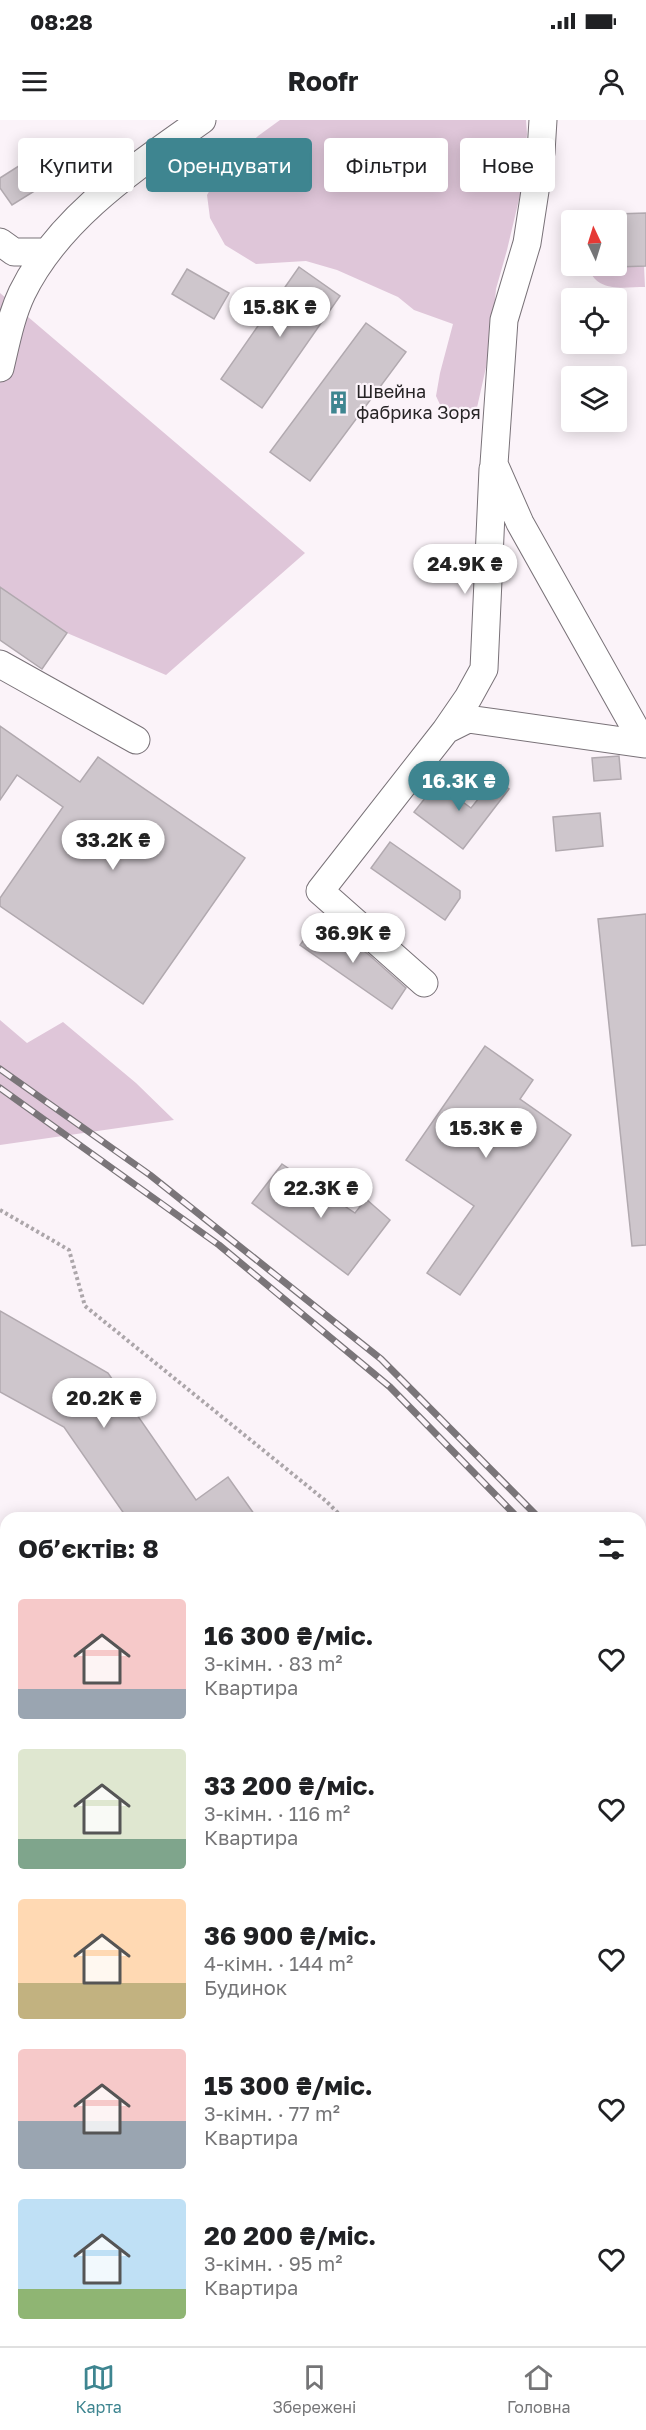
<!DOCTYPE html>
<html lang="uk">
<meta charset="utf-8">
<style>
body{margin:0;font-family:"Golos Text",sans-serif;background:#f6f6f6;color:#202124;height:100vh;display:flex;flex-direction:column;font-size:22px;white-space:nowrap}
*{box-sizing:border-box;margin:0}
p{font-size:20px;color:#757577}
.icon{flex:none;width:33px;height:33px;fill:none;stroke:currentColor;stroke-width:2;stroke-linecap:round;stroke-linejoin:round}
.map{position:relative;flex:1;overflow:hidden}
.details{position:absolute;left:0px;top:1392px;width:646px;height:834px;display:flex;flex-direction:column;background:#fff;border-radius:18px 18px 0 0;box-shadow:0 3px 15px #0003}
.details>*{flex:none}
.guide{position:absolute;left:18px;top:18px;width:610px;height:54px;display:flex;gap:12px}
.needle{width:39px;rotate:356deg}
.controls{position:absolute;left:561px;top:90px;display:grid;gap:12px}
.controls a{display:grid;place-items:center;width:66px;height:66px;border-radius:6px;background:#fff;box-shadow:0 3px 15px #0003;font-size:30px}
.price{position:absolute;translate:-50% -51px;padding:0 14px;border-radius:21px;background:#fff;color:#222;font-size:20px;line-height:39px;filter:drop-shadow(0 2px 3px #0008)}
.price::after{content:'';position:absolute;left:50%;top:36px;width:18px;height:14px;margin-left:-9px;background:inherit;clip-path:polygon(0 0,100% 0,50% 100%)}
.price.current{background:#3e8590;color:#fff}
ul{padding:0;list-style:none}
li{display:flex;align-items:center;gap:18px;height:150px;padding:0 18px}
li span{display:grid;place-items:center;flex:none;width:168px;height:120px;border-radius:6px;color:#555}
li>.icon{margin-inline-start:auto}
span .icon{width:72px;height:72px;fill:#fffc;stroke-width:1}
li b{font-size:26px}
h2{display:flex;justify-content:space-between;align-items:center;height:72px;padding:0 18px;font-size:26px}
.tag{padding:0 21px;border-radius:6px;background:#fff;box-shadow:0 3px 15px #0003;font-size:21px;line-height:54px}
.tag.current{background:#3e8590;color:#fff}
.status{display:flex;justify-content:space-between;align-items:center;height:42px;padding:0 30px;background:#fff;direction:ltr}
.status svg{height:16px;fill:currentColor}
header{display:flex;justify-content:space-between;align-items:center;height:78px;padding:0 18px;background:#fff;font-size:27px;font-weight:700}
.dock{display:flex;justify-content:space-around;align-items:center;height:84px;border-top:2px solid #e0e0e0;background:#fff;font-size:16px;color:#757577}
.dock a{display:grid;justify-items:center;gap:3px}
.dock .current{color:#3e8590}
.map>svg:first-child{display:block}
.green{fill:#dfc6d9}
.water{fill:#aad2d9}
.building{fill:#cec6cc;stroke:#b1a9af;stroke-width:1.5}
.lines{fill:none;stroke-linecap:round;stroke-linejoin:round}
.minor-casing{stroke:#797278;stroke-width:29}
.path{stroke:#aca6aa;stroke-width:4;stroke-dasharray:3 3;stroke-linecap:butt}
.minor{stroke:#fff;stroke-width:27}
.rail-casing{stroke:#7a7579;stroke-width:7}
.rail{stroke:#fbf3f9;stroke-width:4.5;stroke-dasharray:14;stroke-linecap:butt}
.labels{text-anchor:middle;stroke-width:4.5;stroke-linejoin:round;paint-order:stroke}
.poi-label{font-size:18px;fill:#272426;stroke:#fbf3f9;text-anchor:start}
</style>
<div class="status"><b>08:28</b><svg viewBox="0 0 49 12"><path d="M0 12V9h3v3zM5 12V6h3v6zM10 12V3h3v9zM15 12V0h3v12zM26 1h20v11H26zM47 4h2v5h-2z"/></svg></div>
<header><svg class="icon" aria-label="menu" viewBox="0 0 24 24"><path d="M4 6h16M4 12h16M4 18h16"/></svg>Roofr<svg class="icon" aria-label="person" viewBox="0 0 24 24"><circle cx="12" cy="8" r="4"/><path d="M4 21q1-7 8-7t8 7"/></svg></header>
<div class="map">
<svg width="646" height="2226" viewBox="0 0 646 2226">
<rect width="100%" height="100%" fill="#fbf3f9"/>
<path class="green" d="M280 0H526L527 14 520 75 507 130 496 169 491 225 476 292 460 297 443 291 436 276 440 253 453 204 414 190 398 177 337 150 306 141 256 144 225 125 210 98 207 75 221 51 258 16Z
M644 146 645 167C624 167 598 173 589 149Z
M0 173 305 433 166 555 67 513 0 467Z
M0 900 27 923 63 902 136 963 174 1000 0 1025Z
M0 1658 6 1665V2220H289L293 2226H0Z
M405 2220H553L551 2226H408Z"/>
<path class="water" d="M289 2220H405L408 2226H293Z"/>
<path class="building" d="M25 42 41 67 12 85 0 68V58Z
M646 93V146L616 147V94Z
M299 147 340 176 262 288 221 259Z
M187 149 229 173 214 199 172 174Z
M366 203 406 232 310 361 270 332Z
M0 467 67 513 42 549 0 520Z
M0 606 80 662 98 637 245 738 143 884 0 786V778L63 687 17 655 0 680Z
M619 636 621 659 594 661 592 638Z
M495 658 509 669 463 729 414 692 437 663 471 688Z
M600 693 603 726 556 731 553 697Z
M390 722 460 771V778L445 800 371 748Z
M646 794V1125L632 1126 598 799Z
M318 800 368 834 406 868 392 889 300 825Z
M485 926 533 960 520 979 571 1015 460 1175 427 1153 474 1086 406 1040Z
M282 1044 355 1093 366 1079 390 1100 348 1155 252 1083Z
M0 1191 108 1253 196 1380 228 1357 257 1398H127L64 1307 0 1272Z"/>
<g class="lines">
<defs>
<path id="minor" d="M0 122 14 132H46
M0 248C6 223 11 196 22 173 59 97 136 47 202 0
M0 544 136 620
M446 610 468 578 484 549 493 349
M424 863 320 771 446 610 468 599 644 624 520 403 494 344 504 200 527 123 541 32 543 0"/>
</defs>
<use href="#minor" class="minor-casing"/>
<path class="path" d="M0 1090 69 1130 85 1186 326 1381 343 1398
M640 1696 646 1702"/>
<use href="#minor" class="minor"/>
<defs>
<path id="rail" d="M0 949 150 1055 381 1239 539 1398
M0 968 219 1125 390 1267 518 1398
M640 1511 646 1517
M640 1536 646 1542"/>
</defs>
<use href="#rail" class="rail-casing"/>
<use href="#rail" class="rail"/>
</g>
<defs>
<symbol id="building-bare" viewBox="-9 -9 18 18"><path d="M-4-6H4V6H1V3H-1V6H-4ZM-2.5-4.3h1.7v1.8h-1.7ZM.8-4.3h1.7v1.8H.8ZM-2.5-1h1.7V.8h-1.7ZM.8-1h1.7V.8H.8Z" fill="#3e8590" stroke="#fbf3f9" stroke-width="2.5" paint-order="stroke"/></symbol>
</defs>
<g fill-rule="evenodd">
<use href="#building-bare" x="322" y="266" width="33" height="33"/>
</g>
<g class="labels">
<g class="poi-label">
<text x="356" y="278">Швейна<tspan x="356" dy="21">фабрика Зоря</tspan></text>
</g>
</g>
</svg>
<div class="controls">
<a><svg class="needle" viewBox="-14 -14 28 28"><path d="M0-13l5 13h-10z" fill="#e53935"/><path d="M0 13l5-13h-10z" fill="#757577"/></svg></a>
<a><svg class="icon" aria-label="locate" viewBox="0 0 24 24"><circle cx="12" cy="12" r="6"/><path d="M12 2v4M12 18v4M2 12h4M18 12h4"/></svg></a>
<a><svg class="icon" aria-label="layers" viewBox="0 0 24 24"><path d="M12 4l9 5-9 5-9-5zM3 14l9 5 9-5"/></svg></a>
</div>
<b class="price" style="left:280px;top:218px">15.8K ₴</b>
<b class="price" style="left:465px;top:475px">24.9K ₴</b>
<b class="price current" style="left:459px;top:692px">16.3K ₴</b>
<b class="price" style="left:113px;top:751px">33.2K ₴</b>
<b class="price" style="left:353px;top:844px">36.9K ₴</b>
<b class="price" style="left:486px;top:1039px">15.3K ₴</b>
<b class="price" style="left:321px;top:1099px">22.3K ₴</b>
<b class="price" style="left:104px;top:1309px">20.2K ₴</b>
<div class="guide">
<a class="tag">Купити</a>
<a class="tag current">Орендувати</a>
<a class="tag">Фільтри</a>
<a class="tag">Нове</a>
</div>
<section class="details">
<h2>Об’єктів: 8<svg class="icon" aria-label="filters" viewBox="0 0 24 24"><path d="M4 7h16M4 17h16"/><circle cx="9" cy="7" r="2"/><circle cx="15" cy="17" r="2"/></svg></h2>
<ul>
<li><span style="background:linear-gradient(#f6c9c9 75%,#9aa5b1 0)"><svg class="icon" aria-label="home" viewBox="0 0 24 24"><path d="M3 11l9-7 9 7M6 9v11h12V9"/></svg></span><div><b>16 300 ₴/міс.</b><p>3-кімн. · 83 m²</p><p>Квартира</p></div><svg class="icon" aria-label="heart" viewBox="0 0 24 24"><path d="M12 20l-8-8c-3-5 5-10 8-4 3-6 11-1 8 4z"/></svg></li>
<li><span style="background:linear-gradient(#dfe7d0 75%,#7fa58c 0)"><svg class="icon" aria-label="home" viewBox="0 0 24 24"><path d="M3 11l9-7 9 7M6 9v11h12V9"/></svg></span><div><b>33 200 ₴/міс.</b><p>3-кімн. · 116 m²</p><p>Квартира</p></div><svg class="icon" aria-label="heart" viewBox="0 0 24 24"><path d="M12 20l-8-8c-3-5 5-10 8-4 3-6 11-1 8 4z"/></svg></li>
<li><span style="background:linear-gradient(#ffd9b3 70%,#c2b280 0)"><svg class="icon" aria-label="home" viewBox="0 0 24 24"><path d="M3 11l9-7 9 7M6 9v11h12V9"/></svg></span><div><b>36 900 ₴/міс.</b><p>4-кімн. · 144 m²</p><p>Будинок</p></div><svg class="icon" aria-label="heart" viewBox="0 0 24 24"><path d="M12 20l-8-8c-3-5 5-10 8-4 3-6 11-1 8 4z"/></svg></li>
<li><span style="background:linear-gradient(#f6c9c9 60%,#9aa5b1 0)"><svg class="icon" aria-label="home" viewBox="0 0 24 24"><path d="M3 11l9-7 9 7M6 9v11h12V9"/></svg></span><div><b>15 300 ₴/міс.</b><p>3-кімн. · 77 m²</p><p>Квартира</p></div><svg class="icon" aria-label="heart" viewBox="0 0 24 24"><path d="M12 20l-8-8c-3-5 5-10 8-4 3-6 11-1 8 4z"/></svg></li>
<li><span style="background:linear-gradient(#bfe0f5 75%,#8fb573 0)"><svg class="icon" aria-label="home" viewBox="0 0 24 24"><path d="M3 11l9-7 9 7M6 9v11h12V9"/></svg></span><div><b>20 200 ₴/міс.</b><p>3-кімн. · 95 m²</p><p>Квартира</p></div><svg class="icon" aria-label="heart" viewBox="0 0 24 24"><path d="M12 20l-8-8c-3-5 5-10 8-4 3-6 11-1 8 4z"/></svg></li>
</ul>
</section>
</div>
<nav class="dock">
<a class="current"><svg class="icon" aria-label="map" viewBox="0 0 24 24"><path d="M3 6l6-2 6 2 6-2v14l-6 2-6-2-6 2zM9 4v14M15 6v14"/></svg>Карта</a>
<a><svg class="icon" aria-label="saved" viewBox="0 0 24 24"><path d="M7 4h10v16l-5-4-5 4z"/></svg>Збережені</a>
<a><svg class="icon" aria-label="home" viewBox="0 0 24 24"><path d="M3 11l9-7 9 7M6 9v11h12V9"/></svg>Головна</a>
</nav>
